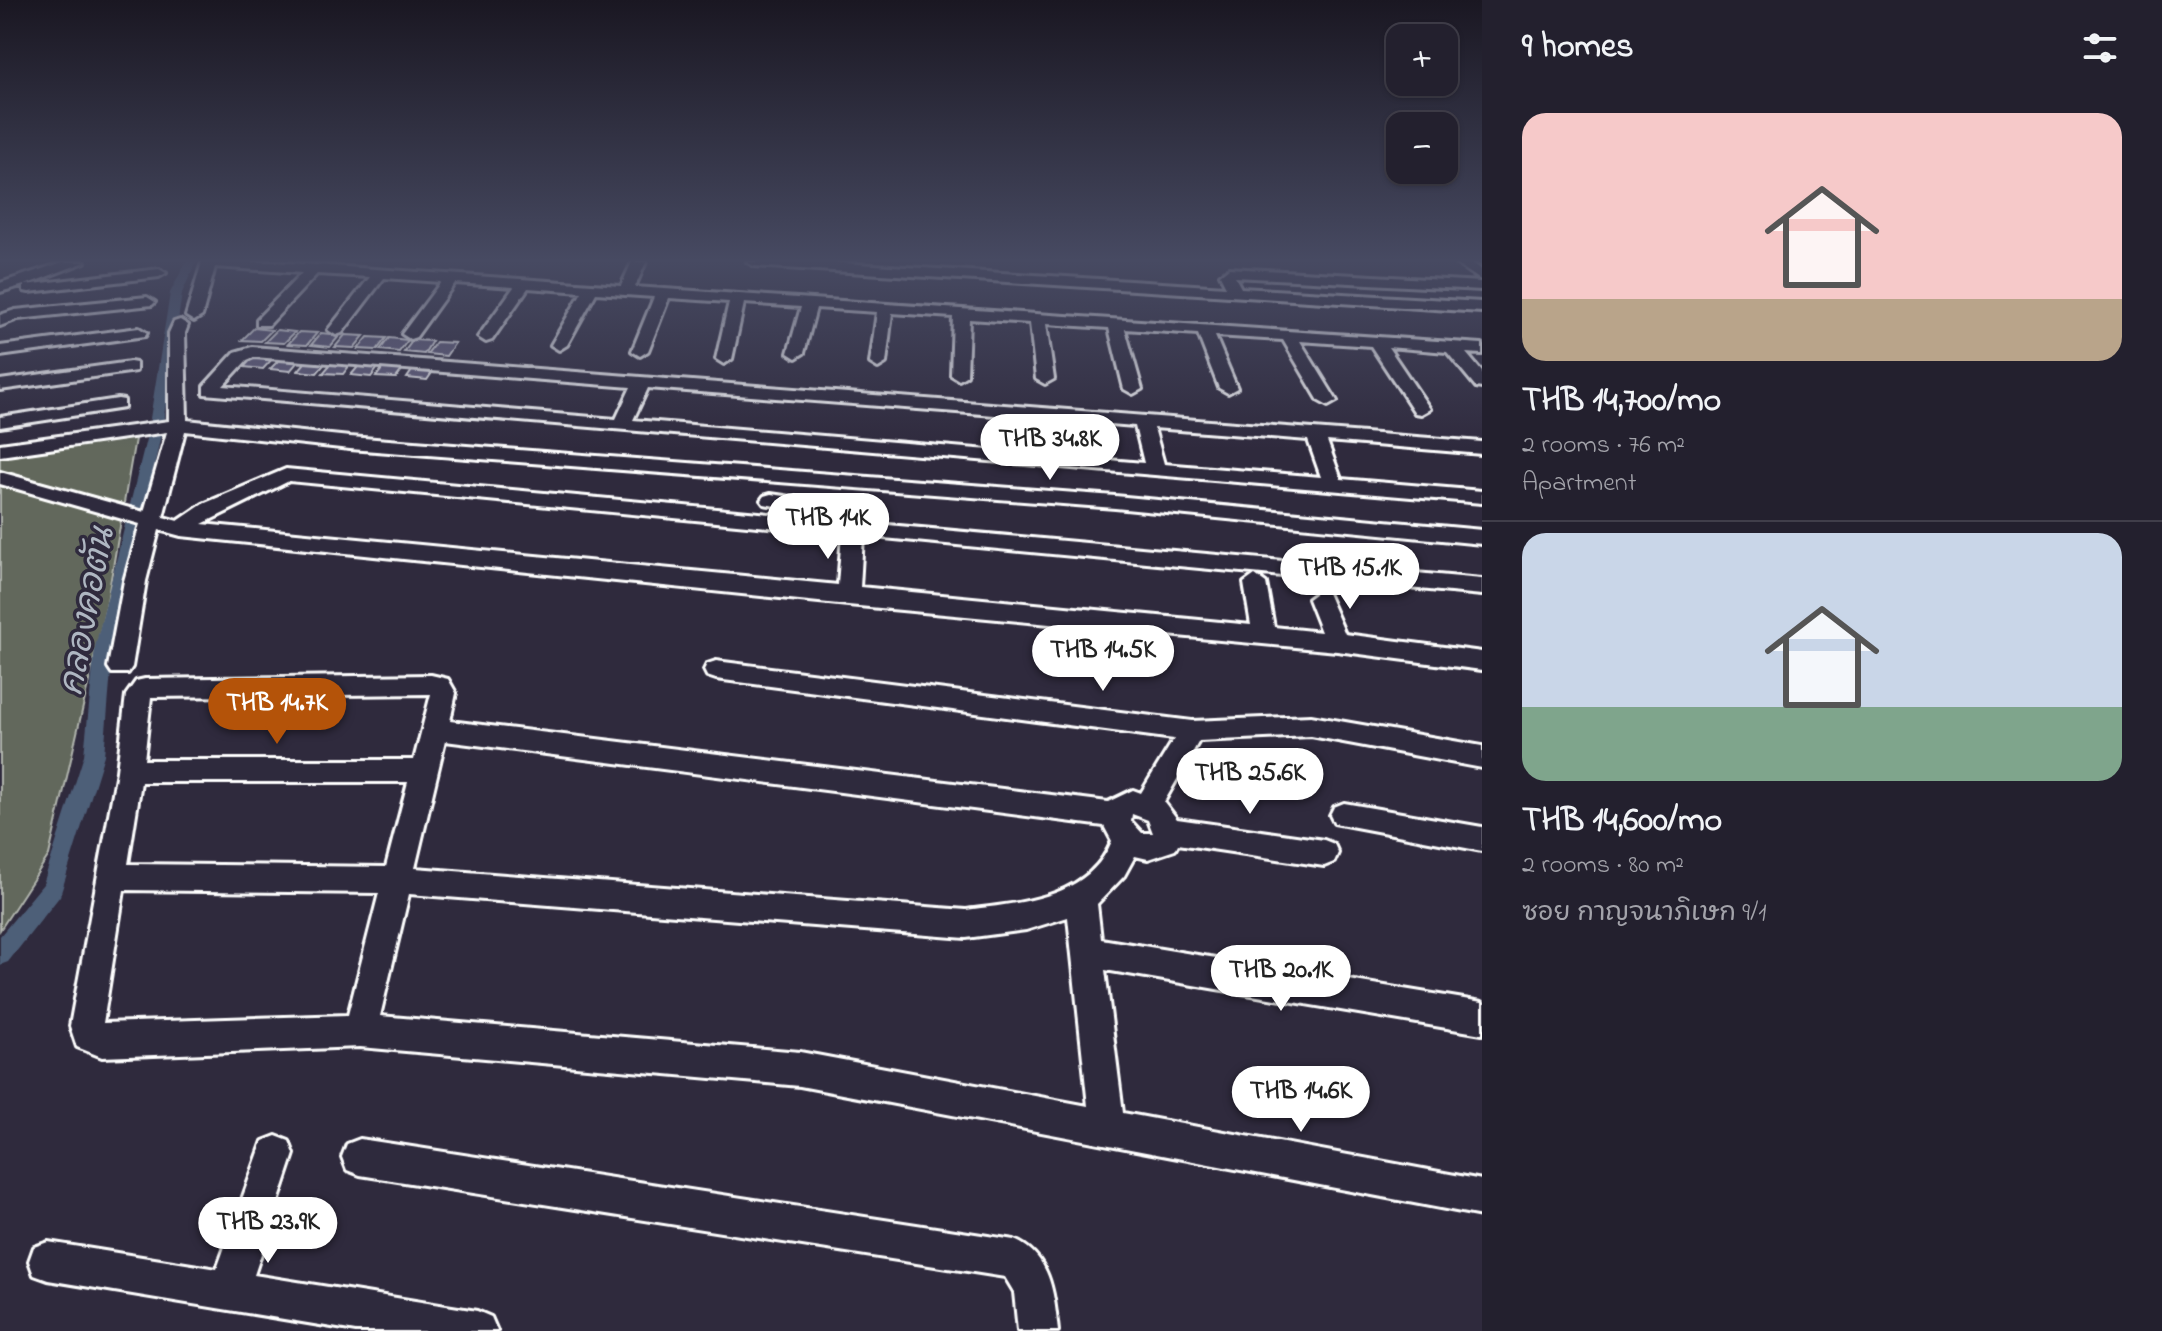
<!DOCTYPE html>
<meta charset="utf-8">
<style>
body{margin:0;font-family:"Indie Flower","Playpen Sans Thai",sans-serif;background:#2b2836;color:#f1f3f6;height:100vh;display:flex;flex-direction:column;font-size:30px;white-space:nowrap}
*{box-sizing:border-box;margin:0}
p{font-size:26px;color:#a3a3aa}
.icon{flex:none;width:44px;height:44px;fill:none;stroke:currentColor;stroke-width:2;stroke-linecap:round;stroke-linejoin:round}
.map{position:relative;flex:1;overflow:hidden}
.panel{display:flex;flex-direction:column;background:#23202e;width:680px}
.panel>*{flex:none}
.buttons{position:absolute;left:1386px;top:24px;display:grid;gap:16px}
.buttons a{display:grid;place-items:center;width:72px;height:72px;border-radius:16px;background:#23202e;box-shadow:0 2px 6px #0004,0 0 0 2px #403e4a;font-size:40px}
.price{position:absolute;translate:-50% -68px;padding:0 18px;border-radius:28px;background:#fff;color:#222;font-size:26px;line-height:52px;filter:drop-shadow(0 2px 4px #0008)}
.price::after{content:'';position:absolute;left:50%;top:48px;width:24px;height:18px;margin-left:-12px;background:inherit;clip-path:polygon(0 0,100% 0,50% 100%)}
.price.on{background:#b45309;color:#fff}
ul{padding:0;list-style:none}
li{display:grid;align-content:center;gap:16px;height:424px;padding:0 40px}
li+li{border-top:2px solid #403e4a}
li span{display:grid;place-items:center;height:248px;border-radius:24px;color:#555}
li>.icon{margin-inline-start:auto}
span .icon{width:144px;height:144px;fill:#fffc;stroke-width:1}
li b{font-size:34px}
h2{display:flex;justify-content:space-between;align-items:center;height:96px;padding:0 40px;font-size:34px}
main{display:flex;flex:1;min-height:0}
.map>svg:first-child{display:block}
.green{fill:#62685b;stroke:#b0b4ad;stroke-width:2}
.lines{fill:none;stroke-linecap:round;stroke-linejoin:round}
.canal{fill:#4e5e78;fill-rule:evenodd}
.building{fill:#65607e;stroke:#fff;stroke-width:2}
.minor-casing{stroke:#fff;stroke-width:6}
.minor{fill:#2f2a3d;fill-rule:evenodd}
.labels{text-anchor:middle;stroke-width:7;stroke-linejoin:round;paint-order:stroke}
.water-label{font-size:34px;font-style:italic;fill:#afb7c2;stroke:#2f2a3d}
</style>
<main>
<div class="map">
<svg width="1482" height="1331" viewBox="0 0 1482 1331">
<rect width="100%" height="100%" fill="#2f2a3d"/>
<filter id="ink" filterUnits="userSpaceOnUse"><feTurbulence type="fractalNoise" baseFrequency=".0125" numOctaves="2"/><feDisplacementMap in="SourceGraphic" scale="16" xChannelSelector="R" yChannelSelector="G"/><feConvolveMatrix kernelMatrix="1 2 1 2 8 2 1 2 1" color-interpolation-filters="sRGB"/></filter>
<g filter="url(#ink)">
<path class="green" d="M136 433 107 602 49 855 0 930V455Z"/>
<g class="lines">
<path class="canal" d="M186 262H196L182 293 162 431 113 647 104 755 60 896 8 962 0 965V936L43 884 84 755 95 647 148 431 170 293Z"/>
</g>
<path class="building" d="M254 328 272 330 261 341 242 340Z
M277 330 295 332 284 343 265 342Z
M299 332 317 333 307 345 288 344Z
M321 333 340 335 330 347 311 345Z
M345 335 364 336 354 348 335 347Z
M368 337 386 338 377 350 358 349Z
M389 338 408 340 399 352 380 350Z
M413 340 432 341 424 354 404 352Z
M436 342 455 343 446 356 427 354Z
M256 354 275 356 263 369 244 367Z
M282 357 301 358 290 371 270 369Z
M309 358 328 360 317 373 298 371Z
M334 360 353 361 343 374 323 373Z
M362 362 381 364 371 377 351 375Z
M386 364 406 365 396 378 376 377Z
M416 365 436 367 427 380 407 378Z"/>
<g class="lines">
<defs>
<path id="minor" d="M63 262H85L25 285 159 269 166 273 159 277 29 292 24 291V285L0 292V283Z
M202 262H275L621 286 632 262H646L635 287 1482 344V354L1466 353 1482 372V388L1476 387 1447 352 1388 347 1430 409 1421 414 1415 413 1371 346 1300 341 1337 401 1328 406 1319 401 1283 340 1215 336 1237 388 1228 393 1219 388 1198 334 1125 329 1142 389 1133 394 1124 389 1109 328 1046 324 1054 379 1045 384 1036 379 1030 323 969 319 967 375 959 380 951 375 953 317 892 313 886 363 878 368 870 363 877 312 816 308 804 353 796 358 788 353 801 307 744 303 732 359 724 364 716 359 729 302 669 298 648 351 640 356 632 351 654 297 596 293 567 345 559 350 551 345 582 292 528 288 492 340 486 342 478 337 514 287 455 283 416 337 410 339 402 334 441 282 384 278 342 333 336 335 328 330 370 277 317 274 269 325H257V319L302 273 215 267 202 316 194 321 186 316Z
M747 262H827L1226 287 1220 275 1229 268 1482 282V290L1235 277 1241 288 1482 302V312L754 266Z
M1454 262H1471L1482 270V281Z
M147 297 155 302 152 305 18 319 0 326V315L15 310Z
M180 320 188 325 185 333 187 420 350 437 1115 496 1482 530V544L1115 508 350 449 185 431 163 517 178 521 203 504 286 469 802 517 804 511 764 504 761 500 764 496 771 494 819 501 824 512 822 519 1482 579V595L863 536 860 587 1251 625 1244 583 1255 575 1266 583 1274 627 1321 632 1308 599 1319 591 1327 593 1345 634 1482 652V670L1337 651 848 605 181 536 159 530 146 581 132 667 128 673H112L108 667 124 581 140 524 0 484V472L144 512 167 432 0 456V444L169 421V333L174 322ZM289 481 842 534 838 585 202 524Z
M139 328 147 333 145 336 0 356V346Z
M252 347 1482 442V454L1327 441 1341 479 1482 491V503L204 394V386L235 352ZM254 357 631 387 616 419 223 386 247 360ZM648 388 1135 426 1144 463 633 420ZM1154 428 1308 440 1321 477 1164 464Z
M130 362 136 363V371L0 390V380Z
M118 399 124 400V408L0 427V417Z
M716 661 1192 721 1311 716 1482 746V768L1311 736 1199 741 1164 802 1177 819 1324 840 1334 844 1338 853 1334 862 1324 866 1178 844 1175 850 1148 859 1135 856 1124 876 1097 904 1101 939 1482 1002V1034L1105 970 1123 1113 1482 1180V1216L800 1086 360 1047 102 1057 77 1047 70 1026 117 771 126 695 136 681 145 679 431 675 448 679 456 693 450 721 1108 802 1133 790 1141 793 1174 739 716 679 707 676 704 670 707 664ZM431 694 414 760H144L151 697ZM445 741 1104 826 1112 841C1088 899 1021 903 966 910L415 868ZM141 782H408L386 867 128 864ZM1132 814 1148 820 1153 833H1142L1131 821ZM124 890 379 893 348 1015 103 1023ZM409 894 966 938 1026 930 1068 917 1088 1106 800 1052 380 1016Z
M1344 803 1482 827V851L1334 823 1330 815 1334 807Z
M276 1136 289 1141 294 1154 254 1275 477 1311 491 1317 497 1331H356L48 1280 34 1275 29 1261 34 1247 48 1242 217 1269 263 1141Z
M360 1139 1014 1240C1051 1255 1054 1295 1058 1331H1018L1014 1292 1005 1277 360 1175 347 1170 342 1157 347 1144Z"/>
</defs>
<use href="#minor" class="minor-casing"/>
<use href="#minor" class="minor"/>
</g>
</g>
<linearGradient id="sky" x2="0" y2="1"><stop stop-color="#1a1722"/><stop offset="0.58" stop-color="#474a62"/><stop offset="1" stop-color="#474a62" stop-opacity="0"/></linearGradient>
<rect width="1482" height="449" fill="url(#sky)"/>
<g class="labels">
<g class="water-label">
<text transform="translate(85 611) rotate(-79)" y="12">คลองคอตัน</text>
</g>
</g>
</svg>
<div class="buttons">
<a>+</a>
<a>−</a>
</div>
<b class="price" style="left:1050px;top:482px">THB 34.8K</b>
<b class="price" style="left:828px;top:561px">THB 14K</b>
<b class="price" style="left:1350px;top:611px">THB 15.1K</b>
<b class="price" style="left:1103px;top:693px">THB 14.5K</b>
<b class="price on" style="left:277px;top:746px">THB 14.7K</b>
<b class="price" style="left:1250px;top:816px">THB 25.6K</b>
<b class="price" style="left:1281px;top:1013px">THB 20.1K</b>
<b class="price" style="left:1301px;top:1134px">THB 14.6K</b>
<b class="price" style="left:268px;top:1265px">THB 23.9K</b>
</div>
<section class="panel">
<h2>9 homes<svg class="icon" aria-label="filters" viewBox="0 0 24 24"><path d="M4 7h16M4 17h16"/><circle cx="9" cy="7" r="2"/><circle cx="15" cy="17" r="2"/></svg></h2>
<ul>
<li><span style="background:linear-gradient(#f6c9c9 75%,#b9a48a 0)"><svg class="icon" aria-label="home" viewBox="0 0 24 24"><path d="M3 11l9-7 9 7M6 9v11h12V9"/></svg></span><div><b>THB 14,700/mo</b><p>2 rooms · 76 m²</p><p>Apartment</p></div></li>
<li><span style="background:linear-gradient(#c9d6e8 70%,#7fa58c 0)"><svg class="icon" aria-label="home" viewBox="0 0 24 24"><path d="M3 11l9-7 9 7M6 9v11h12V9"/></svg></span><div><b>THB 14,600/mo</b><p>2 rooms · 80 m²</p><p>ซอย กาญจนาภิเษก 9/1</p></div></li>
</ul>
</section>
</main>
